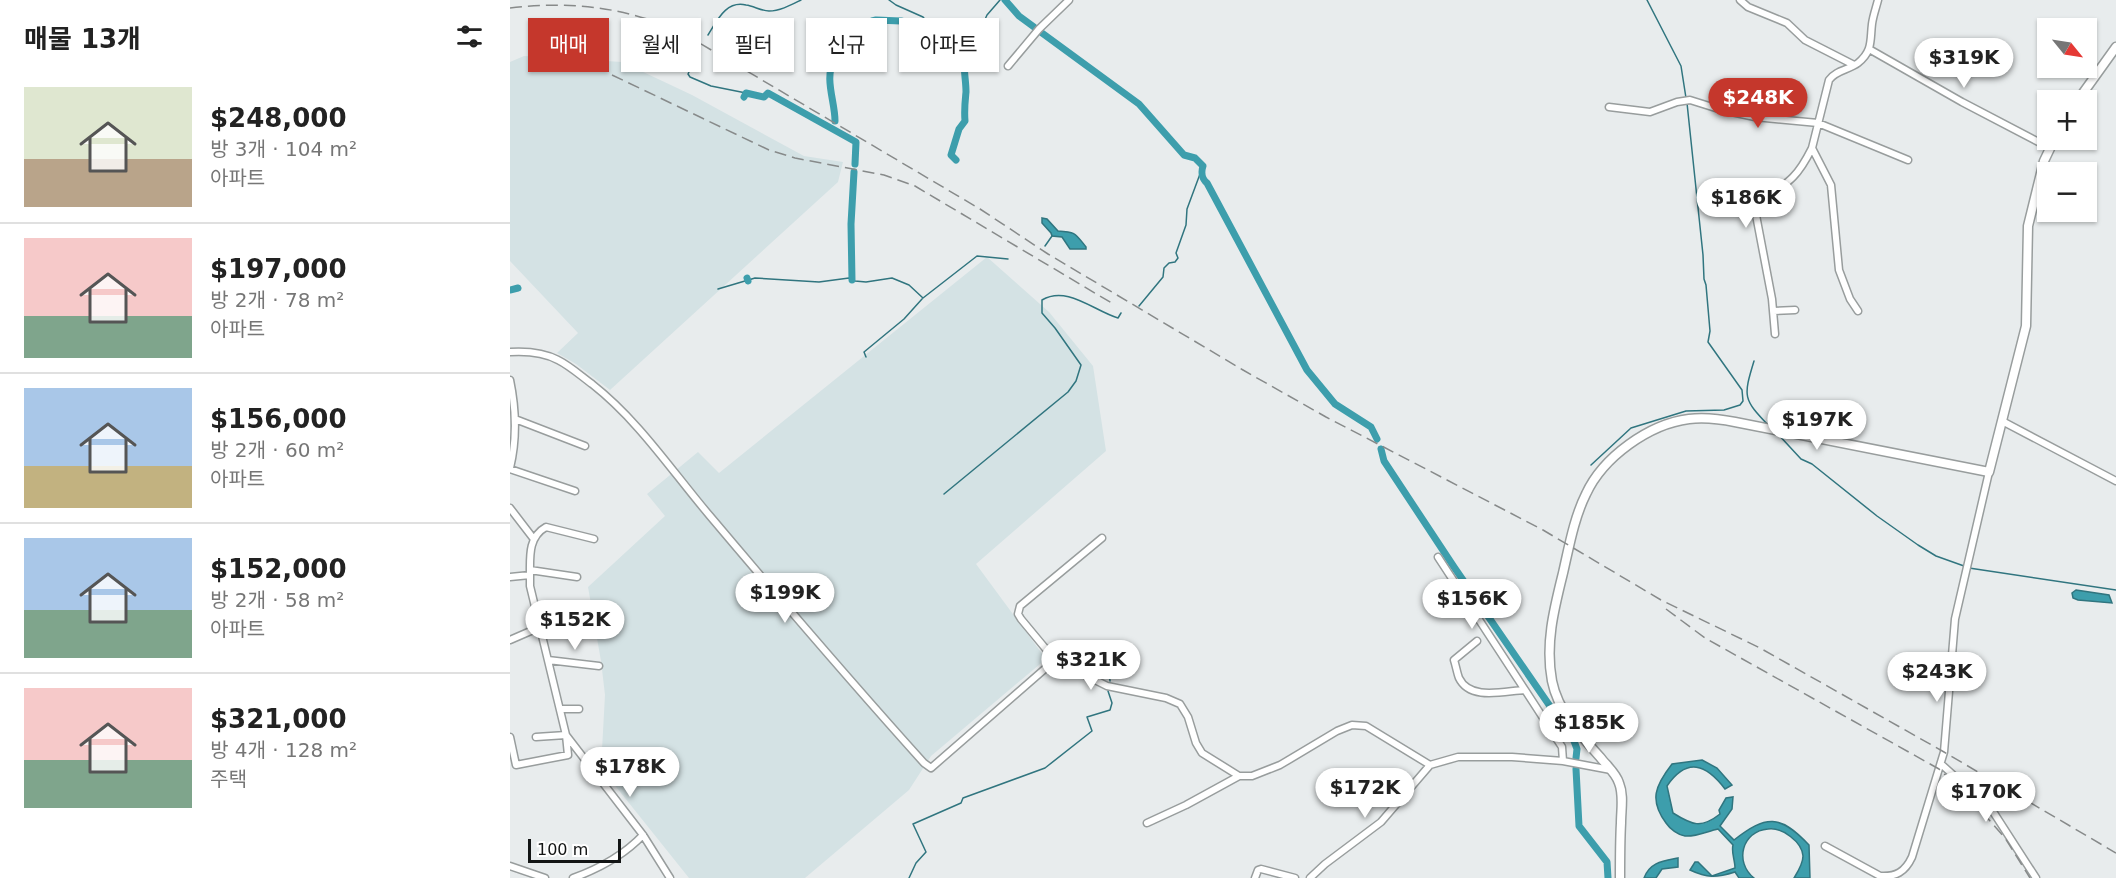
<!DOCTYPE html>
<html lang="ko">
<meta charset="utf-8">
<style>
body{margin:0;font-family:"DejaVu Sans","Noto Sans KR",sans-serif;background:#f6f6f6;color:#222;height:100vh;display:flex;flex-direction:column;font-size:22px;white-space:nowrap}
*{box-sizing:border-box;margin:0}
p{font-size:20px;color:#767676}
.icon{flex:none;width:33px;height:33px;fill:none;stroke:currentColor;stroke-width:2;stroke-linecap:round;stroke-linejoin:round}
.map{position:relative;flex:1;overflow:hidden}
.details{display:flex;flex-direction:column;background:#fff;width:510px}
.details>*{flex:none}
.guide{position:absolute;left:18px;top:18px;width:570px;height:54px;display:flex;gap:12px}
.needle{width:39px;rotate:120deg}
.buttons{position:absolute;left:1527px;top:18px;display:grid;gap:12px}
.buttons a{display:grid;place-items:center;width:60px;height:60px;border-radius:0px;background:#fff;box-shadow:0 2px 4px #0004;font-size:30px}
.scale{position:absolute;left:18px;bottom:15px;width:93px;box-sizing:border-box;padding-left:6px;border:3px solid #131515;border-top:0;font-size:16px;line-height:21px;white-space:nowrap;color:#131515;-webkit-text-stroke:4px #fff;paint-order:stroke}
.price{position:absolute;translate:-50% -51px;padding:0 14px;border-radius:21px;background:#fff;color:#222;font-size:20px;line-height:39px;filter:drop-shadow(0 2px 3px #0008)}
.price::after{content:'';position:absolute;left:50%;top:36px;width:18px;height:14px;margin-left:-9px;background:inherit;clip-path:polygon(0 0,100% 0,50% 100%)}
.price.selected{background:#c5372c;color:#fff}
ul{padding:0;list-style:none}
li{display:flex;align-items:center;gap:18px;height:150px;padding:0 24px}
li+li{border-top:2px solid #e0e0e0}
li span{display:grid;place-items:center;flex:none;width:168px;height:120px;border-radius:0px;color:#555}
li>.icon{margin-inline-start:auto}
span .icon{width:72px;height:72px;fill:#fffc;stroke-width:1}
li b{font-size:26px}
h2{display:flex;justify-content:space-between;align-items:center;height:72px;padding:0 24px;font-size:26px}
.pill{padding:0 21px;border-radius:0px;background:#fff;box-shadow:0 2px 4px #0004;font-size:21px;line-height:54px}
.pill.selected{background:#c5372c;color:#fff}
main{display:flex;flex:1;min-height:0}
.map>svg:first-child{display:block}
.built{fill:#d4e2e4}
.water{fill:#3d9eac;stroke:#30757f;stroke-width:1.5}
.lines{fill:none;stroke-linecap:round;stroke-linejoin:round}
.stream{stroke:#30757f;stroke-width:1.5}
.canal{stroke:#3d9eac;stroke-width:7}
.minor-casing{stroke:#989d9d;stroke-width:9}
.secondary-casing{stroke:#989d9d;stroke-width:11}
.minor{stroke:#fff;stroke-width:6}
.secondary{stroke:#fff;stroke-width:8}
.rail{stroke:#878a8a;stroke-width:1.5;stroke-dasharray:12 6;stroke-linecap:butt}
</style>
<main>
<section class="details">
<h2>매물 13개<svg class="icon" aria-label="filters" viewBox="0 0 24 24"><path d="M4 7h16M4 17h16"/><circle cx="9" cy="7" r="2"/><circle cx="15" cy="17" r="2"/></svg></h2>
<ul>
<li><span style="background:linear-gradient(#dfe7d0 60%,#b9a48a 0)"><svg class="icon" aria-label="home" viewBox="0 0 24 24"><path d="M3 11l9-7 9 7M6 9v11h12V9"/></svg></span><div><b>$248,000</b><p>방 3개 · 104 m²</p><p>아파트</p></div></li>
<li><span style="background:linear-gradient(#f6c9c9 65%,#7fa58c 0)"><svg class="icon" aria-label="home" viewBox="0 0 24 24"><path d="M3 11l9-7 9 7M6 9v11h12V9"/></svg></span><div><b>$197,000</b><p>방 2개 · 78 m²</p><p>아파트</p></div></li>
<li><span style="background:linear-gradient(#a9c7e8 65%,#c2b280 0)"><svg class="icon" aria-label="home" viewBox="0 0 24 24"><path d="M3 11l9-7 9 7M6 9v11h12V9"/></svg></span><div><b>$156,000</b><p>방 2개 · 60 m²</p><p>아파트</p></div></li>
<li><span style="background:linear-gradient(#a9c7e8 60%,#7fa58c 0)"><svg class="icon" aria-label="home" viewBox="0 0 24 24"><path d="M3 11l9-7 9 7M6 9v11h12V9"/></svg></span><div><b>$152,000</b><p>방 2개 · 58 m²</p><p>아파트</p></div></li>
<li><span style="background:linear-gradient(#f6c9c9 60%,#7fa58c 0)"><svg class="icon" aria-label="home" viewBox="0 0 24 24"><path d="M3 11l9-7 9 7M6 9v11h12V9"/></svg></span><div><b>$321,000</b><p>방 4개 · 128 m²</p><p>주택</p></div></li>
</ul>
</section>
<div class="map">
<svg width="1606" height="878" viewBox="0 0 1606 878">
<rect width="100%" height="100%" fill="#e8eced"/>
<path class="built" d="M14 56 112 62 182 95 294 156 333 162 328 182 100 390 66 364 47 353 68 333 0 261V62Z
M477 257 539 312 583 366 596 451 466 564 536 659 421 756 399 790 295 878H179L91 768 95 695 91 661 78 587 155 516 137 494 188 452 209 473Z"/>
<path class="water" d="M532 218 537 219 548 231C566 232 565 233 576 247V249H560L552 237 542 236 541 233 532 223Z
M1566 590 1599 595 1602 603 1568 600 1563 598 1562 593Z
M1192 760 1207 768 1222 785 1215 789C1196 764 1177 757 1157 786L1163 813C1182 825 1191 829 1210 814L1209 810 1216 798 1223 797 1222 809 1210 826 1224 840C1256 815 1270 814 1299 845L1300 878H1284C1287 873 1293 864 1293 856 1292 842 1272 827 1258 829 1232 831 1224 862 1244 878H1229L1225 872C1206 878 1197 878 1180 870L1185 862H1188L1202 876 1225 868C1225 860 1221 852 1223 845L1208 829C1198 831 1186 837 1175 836 1168 835 1160 829 1156 823 1139 800 1145 786 1162 764Z
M1168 858V867L1152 869 1146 878H1134C1140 862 1153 861 1168 858Z"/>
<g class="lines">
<path class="stream" d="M379 0 386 5 413 17 428 35 442 41 449 48 458 49 463 40 466 39 477 15 490 0
M1137 0 1171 66 1176 98
M198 35C207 21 216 0 236 5 244 6 251 11 259 11 270 11 281 5 291 0
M190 49 178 74 180 77 201 86 236 93
M535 246 542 236
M208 289 245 278 309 282 339 278 345 281 356 282 382 278 399 285 413 298 467 256 498 259
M629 306 653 277 654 268 659 263 665 262 668 258 666 253 676 225 677 209 690 174
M356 357 354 352 394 319 412 299
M1244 361C1233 397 1233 399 1259 426
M1267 433 1291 459 1302 464 1367 516 1408 545 1426 556 1454 566
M1081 465 1121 428 1176 411 1214 410 1230 405 1233 401 1232 390 1198 342 1200 331 1196 285 1194 279 1193 255 1177 103
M434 494 558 392 566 381 571 365 545 328 532 313V300C557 285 584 311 608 318L611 313
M1459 568 1606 590
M599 671 600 681
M399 878 406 863 416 852 403 824 451 803 453 798 535 768 582 731 577 717 600 710 602 703 598 691"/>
<path class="canal" d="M495 0 509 16 524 27
M532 33 629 104 674 155 685 158 693 166C691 172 692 179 697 183L797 370 825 404 861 427 867 439
M234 97 236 93 254 97 258 93 346 142 345 164
M325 121C325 101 314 79 324 60 327 54 333 51 336 46L335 40 363 28 362 21 366 20 391 21 410 26 418 23
M446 160 441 155 449 129 455 121C454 110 455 102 456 92 456 76 451 63 458 49
M237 278 238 281
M342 280 341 224 344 172
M0 290 8 288
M871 449 874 461 944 567 1064 741 1067 749 1066 758
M1066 769 1069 826 1097 862 1098 878"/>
<defs>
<path id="minor" d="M1230 0 1238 7 1277 23 1295 40 1344 65
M1359 49 1452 102 1540 148
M498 66 529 29 559 0
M1099 107 1140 112 1167 102 1180 100 1212 110 1245 117 1308 123 1398 160
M1263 311 1285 310
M1348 311 1340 299 1329 270 1321 185 1302 148 1319 80C1326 70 1339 70 1348 63 1363 51 1360 40 1362 24 1363 16 1366 8 1368 0
M1265 334 1262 299 1246 215C1253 199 1271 189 1283 177 1291 169 1297 158 1302 148
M0 352C17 351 33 352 48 360 60 366 71 376 82 384 129 421 161 470 200 516 270 599 341 682 414 763L421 768 545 660
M0 380C6 409 7 439 0 468
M5 419 75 446
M1492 421 1606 481
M0 469 65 491
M0 508 23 538
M592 538 510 606 508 614 511 619 545 660 597 686 656 698 670 704 678 717 686 743 692 753 729 776 676 805 637 823
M928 557 1015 690
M20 570 67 577
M20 575C20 557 18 537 36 527L84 539
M0 577 20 575V586L56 735 58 755 6 765 0 737
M27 616 65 618
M0 640 30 627
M38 660 89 666
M50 709H69
M26 737 56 735 133 835 160 878
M1053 761 1101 770
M1431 764 1482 810 1526 878
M729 776H742L770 765 827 731 842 725 856 726 920 765 948 757H1002L1053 761 1052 747 1015 690C994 691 960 701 949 678 947 673 946 666 944 660L967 641
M1315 846 1370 876C1386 877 1395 872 1402 857L1434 752 1445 619 1479 472
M0 866 35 878
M63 878C88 869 115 854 133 835
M745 878 748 870 751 869 785 878
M800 878 815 864 871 822 920 765"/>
<path id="secondary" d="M1568 100 1606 47
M1110 878C1110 860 1110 841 1111 823 1111 810 1114 795 1109 783 1106 773 1096 765 1090 757 1070 735 1048 711 1042 681 1035 644 1044 609 1053 573 1059 547 1064 518 1076 494 1093 457 1139 424 1179 419 1195 417 1210 419 1225 422L1479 472 1516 326 1518 226 1534 161 1544 140"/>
</defs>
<use href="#minor" class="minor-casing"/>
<use href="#secondary" class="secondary-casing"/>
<use href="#minor" class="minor"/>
<use href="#secondary" class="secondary"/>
<path class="rail" d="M0 8C48 2 97 5 143 21 156 26 168 33 181 38L470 209 538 254 733 370 816 417 1033 530 1151 600 1250 648 1434 752 1606 853
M102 75 259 150 285 158 374 175 405 186 605 305
M1156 609 1195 638 1429 769 1467 806 1495 838 1520 878"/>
</g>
</svg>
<div class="buttons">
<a><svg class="needle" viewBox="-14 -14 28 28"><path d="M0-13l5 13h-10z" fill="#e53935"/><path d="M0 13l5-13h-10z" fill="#767676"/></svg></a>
<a>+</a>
<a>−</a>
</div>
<div class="scale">100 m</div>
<b class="price" style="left:1454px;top:89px">$319K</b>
<b class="price selected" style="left:1248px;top:129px">$248K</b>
<b class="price" style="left:1236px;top:229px">$186K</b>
<b class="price" style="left:1307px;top:451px">$197K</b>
<b class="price" style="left:275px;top:624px">$199K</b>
<b class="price" style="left:962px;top:630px">$156K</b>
<b class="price" style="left:65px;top:651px">$152K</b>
<b class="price" style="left:581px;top:691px">$321K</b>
<b class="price" style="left:1427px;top:703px">$243K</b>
<b class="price" style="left:1079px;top:754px">$185K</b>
<b class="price" style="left:120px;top:798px">$178K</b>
<b class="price" style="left:855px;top:819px">$172K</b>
<b class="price" style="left:1476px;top:823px">$170K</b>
<div class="guide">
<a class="pill selected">매매</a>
<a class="pill">월세</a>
<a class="pill">필터</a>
<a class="pill">신규</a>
<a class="pill">아파트</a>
</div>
</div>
</main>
